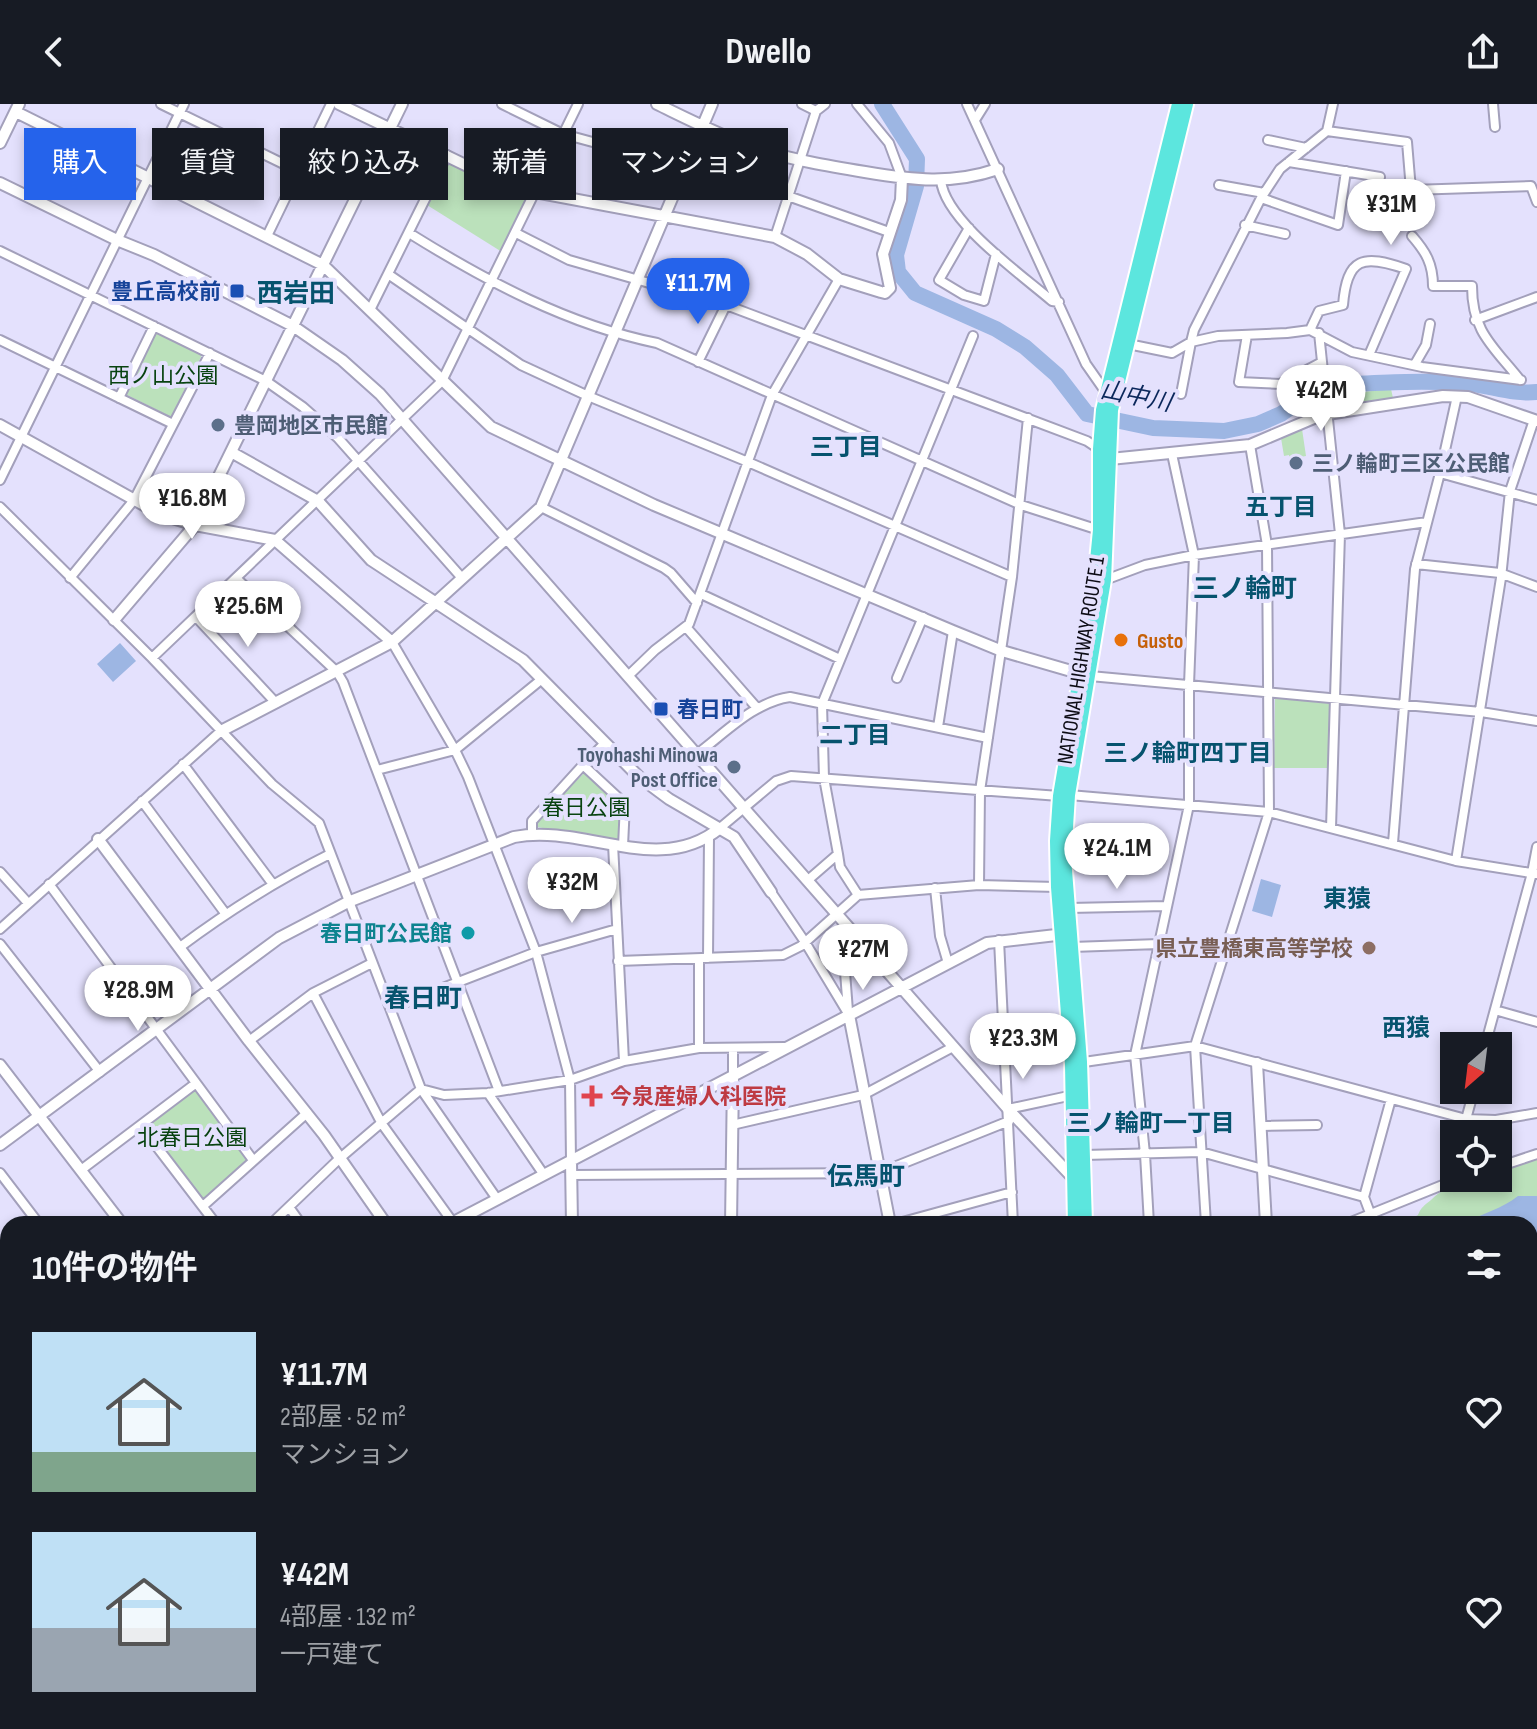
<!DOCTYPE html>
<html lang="ja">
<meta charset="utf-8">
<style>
body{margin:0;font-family:"Sofia Sans Condensed","Noto Sans JP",sans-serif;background:#20242c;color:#f1f3f6;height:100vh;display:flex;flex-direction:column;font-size:30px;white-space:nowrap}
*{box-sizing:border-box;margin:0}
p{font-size:26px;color:#9ea1a6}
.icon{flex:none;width:44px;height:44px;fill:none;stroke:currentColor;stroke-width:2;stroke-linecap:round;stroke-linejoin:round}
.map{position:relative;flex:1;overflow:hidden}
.side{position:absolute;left:0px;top:1112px;width:1538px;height:514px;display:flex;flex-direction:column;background:#171b24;border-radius:24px 24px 0 0;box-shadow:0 4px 12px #0003}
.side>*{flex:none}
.top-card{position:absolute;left:24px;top:24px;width:800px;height:72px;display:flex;gap:16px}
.needle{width:52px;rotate:208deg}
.fabs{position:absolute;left:1440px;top:928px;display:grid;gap:16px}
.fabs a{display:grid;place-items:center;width:72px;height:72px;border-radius:0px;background:#171b24;box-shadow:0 4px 12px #0003;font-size:40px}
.price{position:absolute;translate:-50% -68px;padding:0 18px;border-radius:28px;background:#fff;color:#222;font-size:26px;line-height:52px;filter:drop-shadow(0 2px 4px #0008)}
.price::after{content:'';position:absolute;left:50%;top:48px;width:24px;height:18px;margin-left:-12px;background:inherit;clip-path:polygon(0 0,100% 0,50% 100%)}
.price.active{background:#2563eb;color:#fff}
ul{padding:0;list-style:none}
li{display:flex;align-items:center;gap:24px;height:200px;padding:0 32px}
li span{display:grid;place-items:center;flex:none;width:224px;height:160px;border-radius:0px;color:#555}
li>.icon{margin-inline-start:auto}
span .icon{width:96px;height:96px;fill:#fffc;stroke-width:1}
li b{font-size:34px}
h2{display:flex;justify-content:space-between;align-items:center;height:96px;padding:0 32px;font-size:34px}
.tag{padding:0 28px;border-radius:0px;background:#171b24;box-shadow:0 4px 12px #0003;font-size:28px;line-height:72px}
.tag.active{background:#2563eb;color:#fff}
header{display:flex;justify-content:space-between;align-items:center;height:104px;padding:0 32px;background:#171b24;font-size:36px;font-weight:700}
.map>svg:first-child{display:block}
.green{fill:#bbe1bb}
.water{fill:#9db6e3}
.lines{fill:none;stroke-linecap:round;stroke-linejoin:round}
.river{stroke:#9db6e3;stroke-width:16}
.minor-casing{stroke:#a3a0bb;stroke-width:12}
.tertiary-casing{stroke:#a3a0bb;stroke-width:14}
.secondary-casing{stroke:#a3a0bb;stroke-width:15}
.trunk-casing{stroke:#fff;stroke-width:16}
.minor{stroke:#fff;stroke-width:8}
.tertiary{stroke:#fff;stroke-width:10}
.secondary{stroke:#c2f6f2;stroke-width:11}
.trunk{stroke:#5ce6de;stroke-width:12}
.transit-dot{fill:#1a4fb4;stroke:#e4e1fd;stroke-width:3}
.service-dot{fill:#5c6f8a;stroke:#e4e1fd;stroke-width:3}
.food-dot{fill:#e8710a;stroke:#e4e1fd;stroke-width:3}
.culture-dot{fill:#0f9aa8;stroke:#e4e1fd;stroke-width:3}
.education-dot{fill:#8d6e63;stroke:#e4e1fd;stroke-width:3}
.health-dot{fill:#e0444e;stroke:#e4e1fd;stroke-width:3}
.labels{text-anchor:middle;stroke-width:8;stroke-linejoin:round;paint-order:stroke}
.transit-label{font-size:22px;font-weight:bold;fill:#164399;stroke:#e4e1fd;text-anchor:end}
.park-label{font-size:22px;fill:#084310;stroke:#e4e1fd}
.service-label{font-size:22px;font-weight:bold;fill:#4e5e75;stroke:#e4e1fd;text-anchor:start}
.food-label{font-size:22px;font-weight:bold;fill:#c56008;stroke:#e4e1fd;text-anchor:start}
.street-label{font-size:22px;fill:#0d0c15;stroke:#e4e1fd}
.culture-label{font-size:22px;font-weight:bold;fill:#0d838f;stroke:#e4e1fd;text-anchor:end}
.education-label{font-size:22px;font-weight:bold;fill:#785e54;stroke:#e4e1fd;text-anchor:end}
.health-label{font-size:22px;font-weight:bold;fill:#be3a42;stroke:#e4e1fd;text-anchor:start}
.water-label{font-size:24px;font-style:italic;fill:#0a275b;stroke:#e4e1fd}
.neighbourhood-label{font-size:24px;font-weight:bold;fill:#06536e;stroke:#e4e1fd}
.quarter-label{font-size:26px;font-weight:bold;fill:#06536e;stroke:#e4e1fd}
</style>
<header><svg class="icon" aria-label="back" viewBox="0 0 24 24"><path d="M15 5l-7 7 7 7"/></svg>Dwello<svg class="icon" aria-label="share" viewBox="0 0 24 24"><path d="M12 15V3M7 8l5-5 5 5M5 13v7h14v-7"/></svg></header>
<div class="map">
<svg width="1537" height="1625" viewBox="0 0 1537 1625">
<rect width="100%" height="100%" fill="#e4e1fd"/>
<path class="green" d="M450 60 482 76 528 92 502 148 427 101 447 61Z
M156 228 202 251 171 313 125 290Z
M1391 285 1393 294 1330 302 1329 292 1334 291Z
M1302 325 1306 352 1289 355V351L1284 352 1281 334Z
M1275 594 1333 600 1330 664H1274Z
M586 667 621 704V737L537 723V717Z
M194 986H197L247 1054 246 1058 204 1095H201L147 1025V1021Z
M1537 1053V1323L1530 1327V1120H1402L1418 1111C1421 1103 1425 1101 1431 1096 1451 1077 1470 1074 1498 1074V1068Z"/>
<path class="water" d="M120 539 136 557 113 578 97 560Z
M1261 775 1281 781 1272 813 1252 807Z
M1518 1092H1537V1183H1530V1120H1464C1482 1109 1502 1105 1518 1092Z"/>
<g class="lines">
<path class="river" d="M882 0 917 55 916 82 896 151 898 168 915 189 996 225 1025 243 1057 271 1087 310 1153 324 1224 327 1258 320 1281 310 1319 284 1330 281C1374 279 1418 276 1462 279 1487 280 1512 291 1537 288"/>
<defs>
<path id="minor" d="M161 0 298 67
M502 0 563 30 685 63
M802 0 816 7
M857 0 889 39 902 74
M967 0 1086 260 1107 290
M1493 0 1495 23
M975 16 985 0
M1327 27 1407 38 1411 86 1531 82 1537 98
M1268 36 1306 44
M1289 58 1380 73
M941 76C944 116 1022 171 1052 197L1059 198
M1219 81 1264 89
M788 92 889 128
M1261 94 1338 121 1346 67
M1245 121 1285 130
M969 124 939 176 964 191 984 197 996 150
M409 129C486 177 568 221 657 239L1021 401 1099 426
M516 129 569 156 726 201 1087 337 1099 345
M267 132 331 0
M1412 132C1426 148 1433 160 1433 182H1472C1472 228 1493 242 1520 276
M775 133 816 7 825 0
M0 147 266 277 303 303 338 334 462 474
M388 170 521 261 588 292 748 358 1012 473
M370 206 447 51
M1475 216 1537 193
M1310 226 1319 207 1343 201C1347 153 1363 150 1406 165L1369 251
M1319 229 1340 430 1331 724
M1247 231 1239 278 1280 280 1322 258
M0 236 173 320
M1128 240 1172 249 1191 238 1194 226 1261 94 1280 65 1327 27 1333 0
M698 258 726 201
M1415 260 1426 241 1430 220
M1181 290 1191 238 1218 232 1287 229 1310 226 1352 248 1422 263 1521 276
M119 294 154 222
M1440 369 1537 396
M0 376 184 0
M0 403 152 554 272 680 319 719 421 985 497 1095
M541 403 664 464 671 469 697 499
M1416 460 1500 469 1537 483
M70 474 134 396 210 249
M237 475 337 568 343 578 499 987
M1105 476 1145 461 1194 451 1427 418
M701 490 840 555
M196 513 276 599
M686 523 757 604
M392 538 455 646 468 673 536 848 570 976 571 1057
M152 554 442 277 578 0
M628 572 655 546 689 520 772 291 839 175
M1090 572 1481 608 1537 617
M897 574 923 513
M938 623 953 527
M697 650C725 629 754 598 790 593L988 634
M183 660 272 779
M583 661 604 640
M377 666 455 646 542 575
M1069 691 1269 708 1456 757 1537 770
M142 697 225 809
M720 724 776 677 791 672 1059 692
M532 729V717L583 661 625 700 623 742
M1393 739 1415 465 1440 369 1457 292
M613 740 624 957
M838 750 840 763 858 791
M1456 757 1501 474 1510 387 1534 316
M0 768 28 799
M808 776 838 750 824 674 822 600 973 232
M49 780 253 1056
M979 781 980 687 1012 473 1028 314
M935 784 940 832 948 859
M771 788 805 838 849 911
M1069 804 1166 802
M0 825 221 627
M999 836 1013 1120
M0 840 100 968
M180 843C228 807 276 777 330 750
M1072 843 1159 840 1223 854
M708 854 709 733
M699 855V944
M618 857 783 851 801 842 858 791 979 781 1057 783
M845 868 848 907
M313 889 382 1020 454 1120
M391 904 536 848 617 825
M1495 906 1537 918
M249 937 313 889 372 859
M1485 942 1532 769 1537 743
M1077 959 1195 942 1466 1015 1496 1016 1537 1009
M733 973V944
M488 989 544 1071
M1008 1005 1073 991
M732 1021 863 991 953 943
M141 1022 216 1120
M1261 1022 1317 1021
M1462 1030 1474 986
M1084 1051 1201 1048 1364 1093
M1498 1063 1537 1050
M81 1066 195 980
M0 1069 39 1120
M571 1071 879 1069 1009 1017
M1450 1077 1454 1060
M203 1102 307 1009
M289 1103 301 1120
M1370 1109 1364 1093 1391 995
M271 1120 339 1055 421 985 444 991 488 989 570 976 624 957 699 944 785 943
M704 1120H773
M895 1120 1012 1088
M1149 1120 1145 1050 1135 951 1189 701V581L1194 451 1172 350
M1206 1120 1195 942 1269 708 1267 441 1250 341
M1346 1120 1460 1074
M0 1215 8 1209
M0 1263 8 1274
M1530 1333 1537 1330
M0 1417 8 1433
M0 1494 8 1490
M1530 1508 1537 1504
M1530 1567 1537 1584
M0 1594 8 1590
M0 1613 6 1625
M1530 1617 1537 1615
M65 1618 69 1625
M204 1618 208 1625
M294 1618 298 1625
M345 1618 349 1625
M608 1618 614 1625
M671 1618 676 1625
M799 1618 804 1625
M858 1618 863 1625
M1053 1618 1054 1625
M1222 1618 1223 1625
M1396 1618 1399 1625
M460 1625 474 1618
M939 1625 948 1618
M1310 1625 1353 1622 1362 1618
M1498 1625 1524 1618"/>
<path id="tertiary" d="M339 0 484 70 535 88 775 133 807 150 839 175 881 188 885 189 890 184 883 150 901 96 902 74
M657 0C690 16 723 33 758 45 793 56 829 62 865 68 913 76 951 81 998 65
M16 8 323 161 491 323 654 401 953 527 1002 547 1085 571
M0 39 19 0
M0 79 117 136 154 151 293 222 342 256 380 290 1008 1005 1075 1076
M0 321 160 410 195 421 275 436 392 538
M231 348 318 397 371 456 523 556 638 672 669 695 734 733 771 788
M1110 355 1250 341 1321 311 1443 292 1468 293 1537 317
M114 516 195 421 402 0
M221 627 392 538 541 403 712 0
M98 735 249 937 324 1031 386 1120
M849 911 890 1120
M1257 959 1266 1120
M0 961 122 1120
M0 1041 279 834 348 798 514 733C584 719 658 774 720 724
M571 1057 572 1120
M450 1120 987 839 1065 830
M731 1120 733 973
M0 1163 8 1174
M0 1364 8 1375
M0 1539 8 1534
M151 1618 155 1625
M533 1618 539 1625
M733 1618 738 1625
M1003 1618 1004 1625
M1295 1618 1296 1625
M236 1625 249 1618
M699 1625 709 1618"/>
<path id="secondary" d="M1530 1430 1537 1427
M1254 1625 1261 1618"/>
<path id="trunk" d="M1074 1120 1071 960 1057 783 1056 737 1059 692 1092 498 1099 426V345L1102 306 1178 0
M1086 1120 1081 958 1065 754 1069 691 1105 476 1112 306 1187 0
M1129 1618 1130 1625
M1141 1618 1142 1625"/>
</defs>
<use href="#minor" class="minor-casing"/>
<use href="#tertiary" class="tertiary-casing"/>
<use href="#secondary" class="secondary-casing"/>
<use href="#trunk" class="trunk-casing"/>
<use href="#minor" class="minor"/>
<use href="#tertiary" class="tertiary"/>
<use href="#secondary" class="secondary"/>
<use href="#trunk" class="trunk"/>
</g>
<g class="transit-dot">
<rect x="229" y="179" width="16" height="16" rx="4"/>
<rect x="653" y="597" width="16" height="16" rx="4"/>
</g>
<g class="service-dot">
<circle cx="218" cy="321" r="8"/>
<circle cx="1296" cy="359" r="8"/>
<circle cx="734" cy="663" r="8"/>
</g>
<circle class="food-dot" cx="1121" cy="536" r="8"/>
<circle class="culture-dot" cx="468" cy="829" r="8"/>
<circle class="education-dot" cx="1369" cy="844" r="8"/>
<path class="health-dot" d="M588 980h8v8h8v8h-8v8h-8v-8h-8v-8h8z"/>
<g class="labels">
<g class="transit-label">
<text x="221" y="195">豊丘高校前</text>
<text x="677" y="613" text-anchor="start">春日町</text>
</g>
<g class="park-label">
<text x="163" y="279">西ノ山公園</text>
<text x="586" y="711">春日公園</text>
<text x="192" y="1041">北春日公園</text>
</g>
<g class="service-label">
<text x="234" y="329">豊岡地区市民館</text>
<text x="1312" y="367">三ノ輪町三区公民館</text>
<text x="718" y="658" text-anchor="end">Toyohashi Minowa<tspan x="718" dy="25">Post Office</tspan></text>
</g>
<g class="food-label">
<text x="1137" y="544">Gusto</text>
</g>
<g class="street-label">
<text transform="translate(1080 556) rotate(-81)" y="8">NATIONAL HIGHWAY ROUTE 1</text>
</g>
<g class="culture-label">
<text x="452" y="837">春日町公民館</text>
</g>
<g class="education-label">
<text x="1353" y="852">県立豊橋東高等学校</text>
</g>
<g class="health-label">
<text x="610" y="1000">今泉産婦人科医院</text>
</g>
<g class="water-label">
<text transform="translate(1136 292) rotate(11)" y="8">山中川</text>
</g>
<g class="neighbourhood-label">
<text x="846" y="351">三丁目</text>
<text x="1281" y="411">五丁目</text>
<text x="855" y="639">二丁目</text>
<text x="1188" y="657">三ノ輪町四丁目</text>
<text x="1347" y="803">東猿</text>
<text x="1406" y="932">西猿</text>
<text x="1151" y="1027">三ノ輪町一丁目</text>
</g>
<g class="quarter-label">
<text x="296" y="198">西岩田</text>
<text x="1245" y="493">三ノ輪町</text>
<text x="423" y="903">春日町</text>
<text x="866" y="1081">伝馬町</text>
</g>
</g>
</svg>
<div class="fabs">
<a><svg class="needle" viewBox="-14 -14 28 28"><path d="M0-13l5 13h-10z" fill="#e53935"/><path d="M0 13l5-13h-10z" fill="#9ea1a6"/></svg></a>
<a><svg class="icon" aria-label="locate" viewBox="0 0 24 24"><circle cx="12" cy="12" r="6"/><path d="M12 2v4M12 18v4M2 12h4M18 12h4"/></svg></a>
</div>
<b class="price" style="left:1391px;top:143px">¥31M</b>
<b class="price active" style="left:698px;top:222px">¥11.7M</b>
<b class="price" style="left:1321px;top:329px">¥42M</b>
<b class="price" style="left:192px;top:437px">¥16.8M</b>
<b class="price" style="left:248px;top:545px">¥25.6M</b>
<b class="price" style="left:1117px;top:787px">¥24.1M</b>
<b class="price" style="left:572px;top:821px">¥32M</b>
<b class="price" style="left:863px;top:888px">¥27M</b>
<b class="price" style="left:138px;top:929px">¥28.9M</b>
<b class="price" style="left:1023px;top:977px">¥23.3M</b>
<div class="top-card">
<a class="tag active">購入</a>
<a class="tag">賃貸</a>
<a class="tag">絞り込み</a>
<a class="tag">新着</a>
<a class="tag">マンション</a>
</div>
<section class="side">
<h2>10件の物件<svg class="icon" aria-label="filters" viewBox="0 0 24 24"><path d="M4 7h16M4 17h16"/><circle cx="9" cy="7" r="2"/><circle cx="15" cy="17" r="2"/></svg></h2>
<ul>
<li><span style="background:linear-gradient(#bfe0f5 75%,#7fa58c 0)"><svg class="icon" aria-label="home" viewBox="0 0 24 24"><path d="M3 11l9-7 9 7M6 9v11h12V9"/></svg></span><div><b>¥11.7M</b><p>2部屋 · 52 m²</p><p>マンション</p></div><svg class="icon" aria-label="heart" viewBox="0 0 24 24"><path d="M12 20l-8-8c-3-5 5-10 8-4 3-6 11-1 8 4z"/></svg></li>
<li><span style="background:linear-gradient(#bfe0f5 60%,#9aa5b1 0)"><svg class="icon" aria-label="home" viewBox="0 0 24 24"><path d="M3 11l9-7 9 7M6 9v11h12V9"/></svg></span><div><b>¥42M</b><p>4部屋 · 132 m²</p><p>一戸建て</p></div><svg class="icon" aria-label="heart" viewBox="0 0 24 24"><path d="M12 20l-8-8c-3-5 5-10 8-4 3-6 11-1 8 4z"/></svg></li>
</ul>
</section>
</div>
